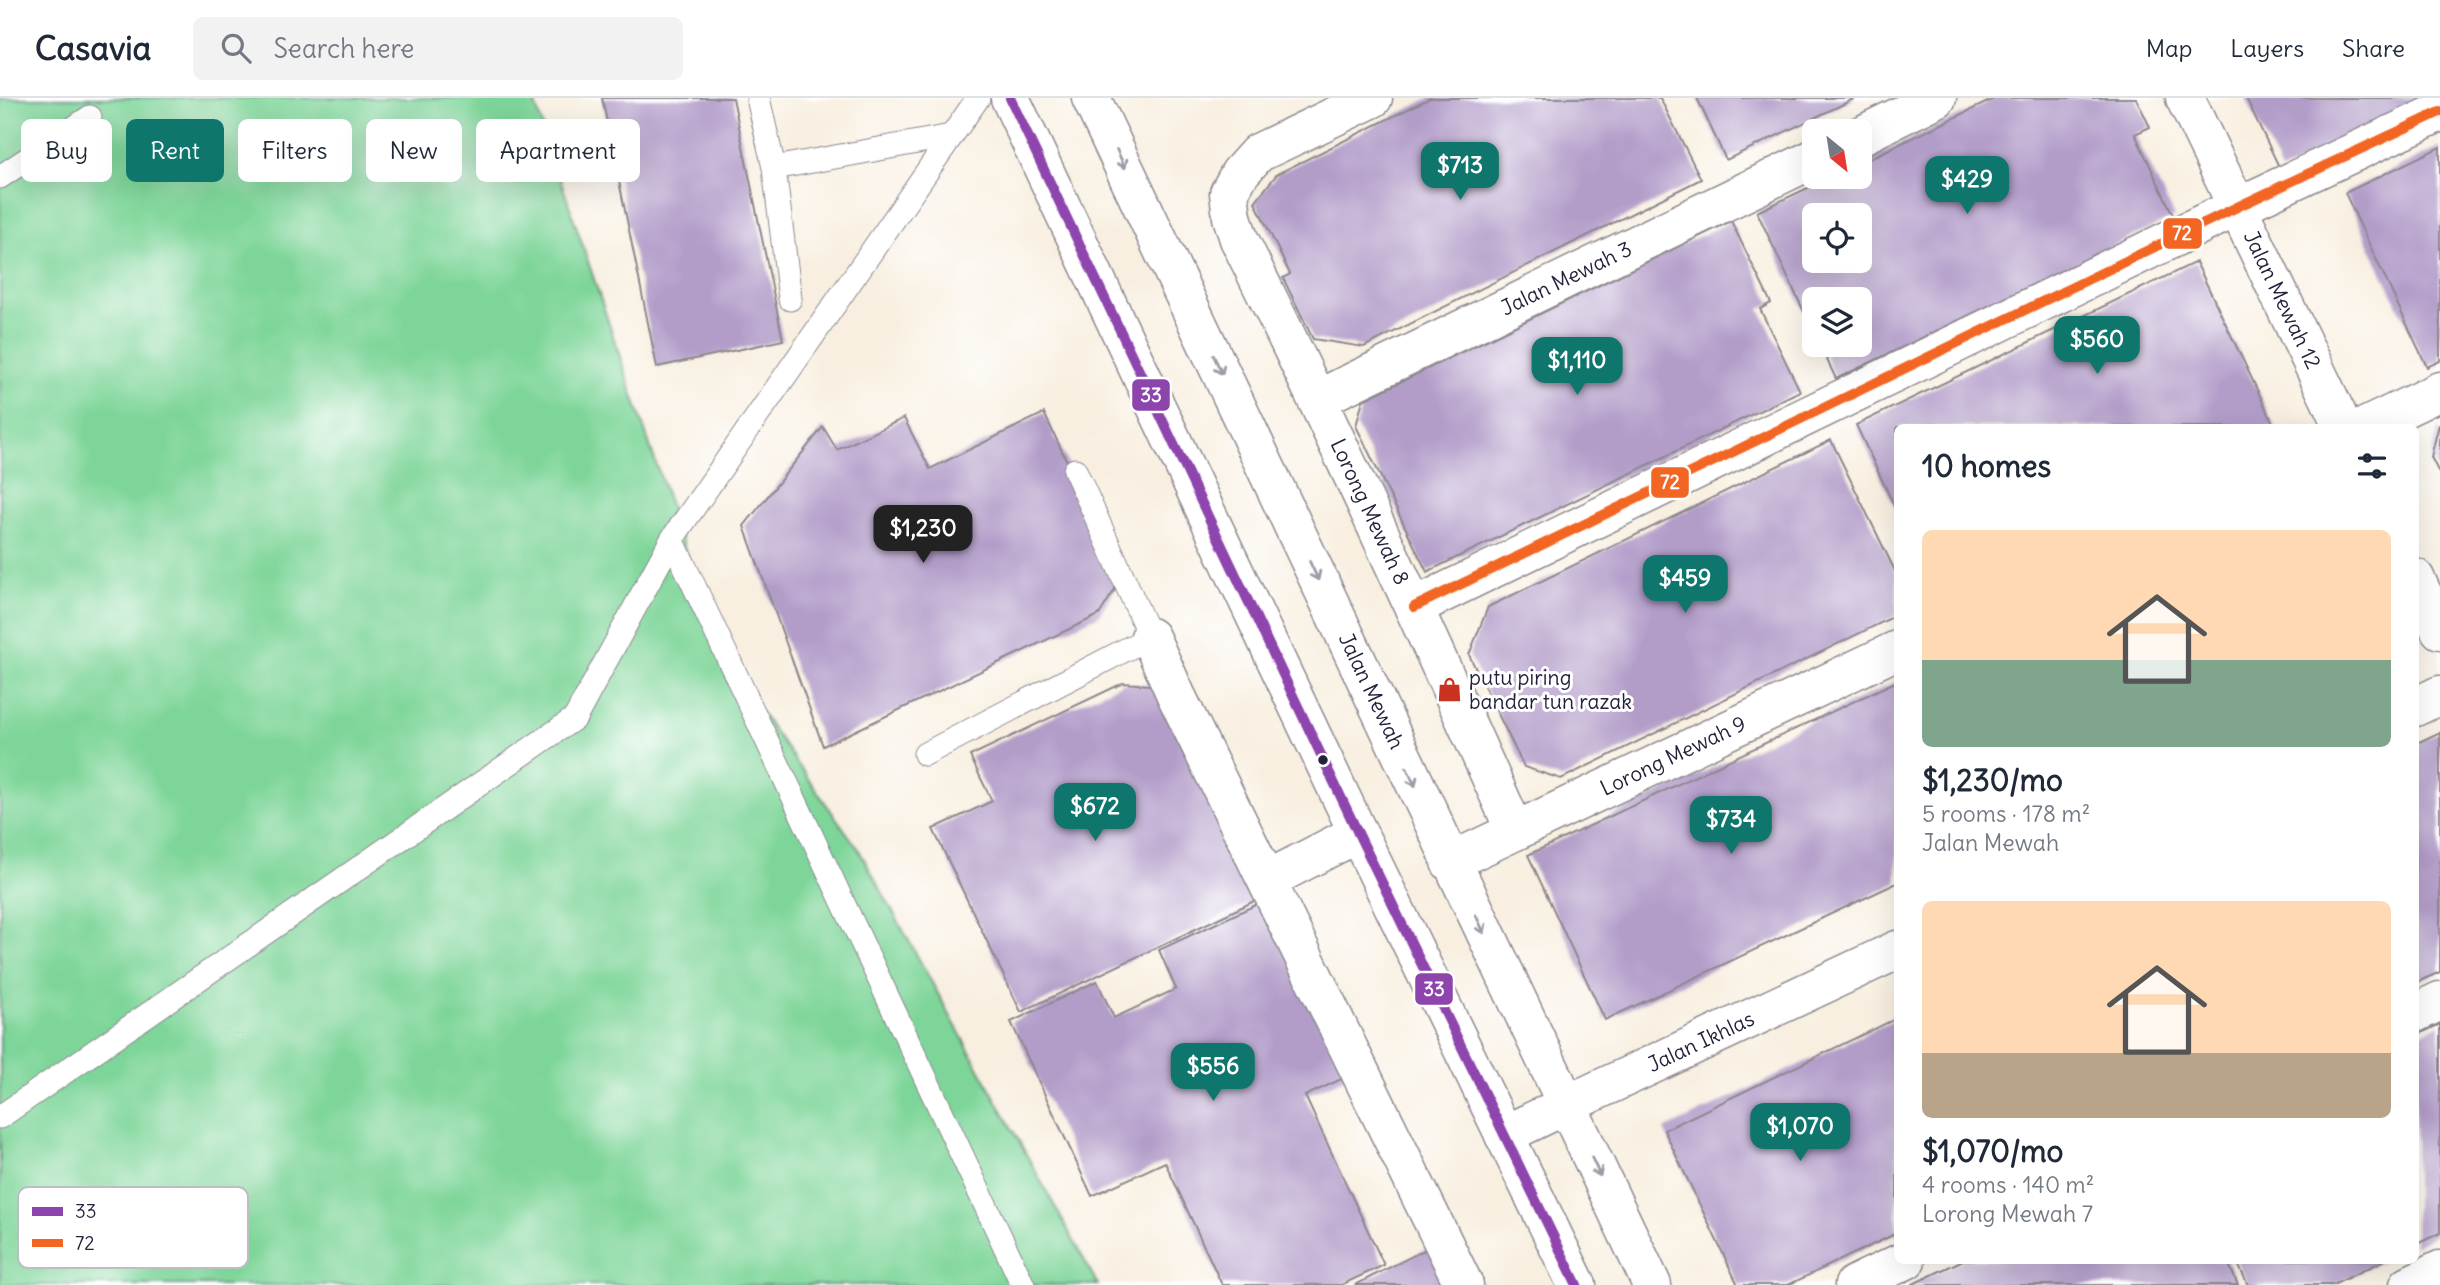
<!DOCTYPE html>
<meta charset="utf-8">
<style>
body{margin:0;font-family:Delius,sans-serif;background:#f2f2f3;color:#1f2937;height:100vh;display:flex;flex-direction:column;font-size:26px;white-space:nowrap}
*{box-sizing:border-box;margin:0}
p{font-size:23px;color:#747a83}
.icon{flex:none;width:38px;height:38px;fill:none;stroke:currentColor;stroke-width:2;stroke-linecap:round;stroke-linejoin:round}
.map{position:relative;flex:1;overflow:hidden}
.details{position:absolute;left:1894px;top:326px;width:525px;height:840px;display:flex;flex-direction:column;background:#fff;border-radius:10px;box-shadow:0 7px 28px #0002}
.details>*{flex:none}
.hud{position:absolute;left:21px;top:21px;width:665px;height:63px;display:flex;gap:14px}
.needle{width:46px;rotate:150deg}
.tools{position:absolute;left:1802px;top:21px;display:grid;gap:14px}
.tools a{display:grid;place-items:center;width:70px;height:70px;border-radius:10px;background:#fff;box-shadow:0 7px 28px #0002;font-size:35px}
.price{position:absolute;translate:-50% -60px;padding:0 16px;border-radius:14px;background:#0f766e;color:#fff;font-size:23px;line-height:46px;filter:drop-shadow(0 2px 4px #0008)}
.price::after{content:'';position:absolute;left:50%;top:42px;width:21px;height:16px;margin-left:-10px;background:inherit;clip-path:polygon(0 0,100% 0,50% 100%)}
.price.current{background:#222;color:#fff}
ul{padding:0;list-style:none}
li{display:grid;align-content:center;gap:14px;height:371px;padding:0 28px}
li span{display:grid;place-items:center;height:217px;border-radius:10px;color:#555}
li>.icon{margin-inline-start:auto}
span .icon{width:126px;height:126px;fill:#fffc;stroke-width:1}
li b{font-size:30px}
h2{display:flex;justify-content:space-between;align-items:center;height:84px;padding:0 28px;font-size:30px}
.pill{padding:0 24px;border-radius:10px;background:#fff;box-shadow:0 7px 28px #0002;font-size:24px;line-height:63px}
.pill.current{background:#0f766e;color:#fff}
header{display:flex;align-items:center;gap:42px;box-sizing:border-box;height:98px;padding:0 35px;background:#fff;border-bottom:2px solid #e0e1e3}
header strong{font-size:33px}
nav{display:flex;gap:38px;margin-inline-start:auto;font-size:24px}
.search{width:490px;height:63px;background:#f2f2f3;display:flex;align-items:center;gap:18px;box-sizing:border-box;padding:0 24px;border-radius:10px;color:#747a83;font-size:26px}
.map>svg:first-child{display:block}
.green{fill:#7ed599;stroke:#507c6a;stroke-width:2}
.building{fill:#b29dc9;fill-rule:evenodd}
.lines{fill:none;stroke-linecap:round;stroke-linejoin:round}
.service-casing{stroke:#8d888e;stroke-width:25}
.minor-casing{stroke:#8d888e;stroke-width:41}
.tertiary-casing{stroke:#8d888e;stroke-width:41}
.service{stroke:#fff;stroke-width:23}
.minor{stroke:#fff;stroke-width:38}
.tertiary{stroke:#fff;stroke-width:38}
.bus-1-casing{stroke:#fff;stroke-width:16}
.bus-2-casing{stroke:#fff;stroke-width:16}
.bus-1{stroke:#8e44ad;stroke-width:10}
.bus-2{stroke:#f26522;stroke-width:10}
.oneway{stroke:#9c9ca7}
.bus-dot{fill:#22223b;stroke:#fff;stroke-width:2.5}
.labels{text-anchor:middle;stroke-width:6;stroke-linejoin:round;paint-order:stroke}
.street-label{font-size:21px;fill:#22223b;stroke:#fff}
.poi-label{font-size:21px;fill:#22223b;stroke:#fff;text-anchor:start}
.key{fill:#fff;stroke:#bdbdc4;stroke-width:2}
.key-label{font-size:19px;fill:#22223b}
.line-badge{stroke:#fff;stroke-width:2.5}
.badge-label{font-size:19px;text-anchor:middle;font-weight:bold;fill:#fff}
</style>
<header>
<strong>Casavia</strong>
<div class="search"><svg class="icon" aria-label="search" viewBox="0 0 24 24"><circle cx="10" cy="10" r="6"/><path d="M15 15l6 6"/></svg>Search here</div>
<nav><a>Map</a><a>Layers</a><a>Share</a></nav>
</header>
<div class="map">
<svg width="2440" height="1187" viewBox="0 0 2440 1187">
<rect width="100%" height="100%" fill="#fff"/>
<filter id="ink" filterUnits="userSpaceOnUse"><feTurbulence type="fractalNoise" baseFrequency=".0143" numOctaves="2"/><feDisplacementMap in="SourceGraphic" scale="14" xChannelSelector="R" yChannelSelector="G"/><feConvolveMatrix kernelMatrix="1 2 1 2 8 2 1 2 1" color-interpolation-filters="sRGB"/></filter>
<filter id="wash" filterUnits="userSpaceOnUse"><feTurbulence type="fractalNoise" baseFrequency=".00686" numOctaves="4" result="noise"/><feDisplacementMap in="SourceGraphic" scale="28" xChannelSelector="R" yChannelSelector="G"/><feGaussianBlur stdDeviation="1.57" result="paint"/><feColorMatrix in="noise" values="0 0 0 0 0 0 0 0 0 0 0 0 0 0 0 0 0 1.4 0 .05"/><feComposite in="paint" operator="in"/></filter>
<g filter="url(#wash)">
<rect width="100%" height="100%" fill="#f8efe0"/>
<path class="green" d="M0 0H533L721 559 859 752 1098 1187H0Z"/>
<g id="blocks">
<path class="building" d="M602 0H733L783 242 657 269Z
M1430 0H1660L1701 81 1364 249 1313 241 1283 180 1290 176 1255 104 1277 76Z
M1697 0H1856L1726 62Z
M1996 0H2136L2150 29 2135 36 2174 119 1836 281 1820 247H1860V201H1815V237L1757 114 1831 79H1860V65ZM1815 117H1860V163H1815Z
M2246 0H2431L2281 73Z
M2440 49V263L2427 269 2345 95Z
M1731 123 1771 205 1760 211 1800 293 1427 474 1356 328 1363 302Z
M2196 164 2275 329H1897V414L1856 327Z
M1044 315 1122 480 1099 517 823 648 744 428 823 329 837 352 904 320 930 371Z
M2439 326H2440V377L2431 359Z
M1831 342 1897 477V517L1561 681 1524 669 1469 557 1488 509Z
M1897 583V785L1605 922 1528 757Z
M1123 585 1164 588 1265 798 1021 914 933 731 992 703 970 658Z
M2440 634V874L2415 885V646Z
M1266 802 1348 978 1305 998 1384 1167 1341 1187H1222L1165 1064 1092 1098 1011 924 1097 883 1114 920 1176 891 1159 852Z
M1897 920V1135L1788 1187H1738L1664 1032Z
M2440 926V1135L2415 1147V938Z
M1428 1150 1447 1187H1355Z
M1963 1162H2227L2238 1187H1911Z
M2236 1162H2385L2333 1187H2248Z"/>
</g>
</g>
<g filter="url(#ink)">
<use href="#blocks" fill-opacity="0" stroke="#8d888e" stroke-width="2"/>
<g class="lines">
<defs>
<path id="service" d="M758 0 774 70 951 38
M774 70 790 201
M0 79 90 19
M672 441 1023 1187
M925 656 1150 539 1075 372
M0 1019 575 620 672 441 978 0"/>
<g id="minor">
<path id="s1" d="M1373 0 1258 55 1240 75 1229 95 1232 119 1239 141C1336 337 1426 534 1515 733"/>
<path id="s2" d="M2185 0 2343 329"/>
<path d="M1860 38 1937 0"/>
<path id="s3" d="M1318 301 1815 60"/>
<path d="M2365 329 2440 293"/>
<path d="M2415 480 2440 532"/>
<path d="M1414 509 2237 109 2440 14"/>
<path d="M1150 539 1176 597 1464 1187"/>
<path d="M2415 609 2440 597"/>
<path id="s4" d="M1450 764 1897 552"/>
<path d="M1267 782 1358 735"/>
<path d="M2415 915 2440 903"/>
<path id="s5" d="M1566 1007 1897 852"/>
<path d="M1854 1187 1906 1162"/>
<path d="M2409 1187 2440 1172"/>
</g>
<g id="tertiary">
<path d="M1010 0 1358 735 1577 1187"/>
<path id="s6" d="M1091 0 1652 1187"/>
<path d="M1504 1037 1566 1007"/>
</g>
</defs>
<use href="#service" class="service-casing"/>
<use href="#minor" class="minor-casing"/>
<use href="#tertiary" class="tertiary-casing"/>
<use href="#service" class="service"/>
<use href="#minor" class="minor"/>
<use href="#tertiary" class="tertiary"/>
<defs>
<path id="bus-1" d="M1010 0 1358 735 1577 1187"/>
<path id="bus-2" d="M1414 509 2237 109 2440 14"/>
</defs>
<use href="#bus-1" class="bus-1-casing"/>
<use href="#bus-2" class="bus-2-casing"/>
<use href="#bus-1" class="bus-1"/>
<use href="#bus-2" class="bus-2"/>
</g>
<defs><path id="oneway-shaft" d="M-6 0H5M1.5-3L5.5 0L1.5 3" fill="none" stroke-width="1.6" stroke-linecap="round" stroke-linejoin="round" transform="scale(1.75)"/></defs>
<g class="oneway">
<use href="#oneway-shaft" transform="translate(1121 61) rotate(65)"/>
<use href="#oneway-shaft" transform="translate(1218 267) rotate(65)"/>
<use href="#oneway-shaft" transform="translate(1314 473) rotate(65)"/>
<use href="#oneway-shaft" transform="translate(1411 679) rotate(65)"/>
<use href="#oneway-shaft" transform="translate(1480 826) rotate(65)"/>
<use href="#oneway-shaft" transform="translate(1596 1069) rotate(65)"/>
</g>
</g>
<defs>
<symbol id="shop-bare" viewBox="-9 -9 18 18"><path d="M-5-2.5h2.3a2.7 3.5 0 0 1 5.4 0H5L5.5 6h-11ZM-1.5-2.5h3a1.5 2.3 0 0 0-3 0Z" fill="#c8321e" stroke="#fff" stroke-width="2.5" paint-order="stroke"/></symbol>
</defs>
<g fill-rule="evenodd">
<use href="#shop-bare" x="1432" y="574" width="35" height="35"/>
</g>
<circle class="bus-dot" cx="1323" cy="662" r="6"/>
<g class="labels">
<g class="street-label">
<text dy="7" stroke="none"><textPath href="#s3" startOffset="276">Jalan Mewah 3</textPath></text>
<text dy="7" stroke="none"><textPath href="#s2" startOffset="224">Jalan Mewah 12</textPath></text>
<text dy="7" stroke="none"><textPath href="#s1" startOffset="527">Lorong Mewah 8</textPath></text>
<text dy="7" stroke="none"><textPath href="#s6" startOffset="656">Jalan Mewah</textPath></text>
<text dy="7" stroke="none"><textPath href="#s4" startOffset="247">Lorong Mewah 9</textPath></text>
<text dy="7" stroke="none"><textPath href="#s5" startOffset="149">Jalan Ikhlas</textPath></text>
</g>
<g class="poi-label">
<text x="1469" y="587">putu piring<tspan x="1469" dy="24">bandar tun razak</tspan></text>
</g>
</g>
<rect x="18" y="1089" width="230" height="81" rx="10" class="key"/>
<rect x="32" y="1109" width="31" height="9" fill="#8e44ad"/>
<rect x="32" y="1141" width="31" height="8" fill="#f26522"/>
<g class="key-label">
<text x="75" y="1120">33</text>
<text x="75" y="1152">72</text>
</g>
<g class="line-badge">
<rect x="2162" y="119" width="41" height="33" rx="7" fill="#f26522"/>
<rect x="1131" y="280" width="40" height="34" rx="7" fill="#8e44ad"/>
<rect x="1650" y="368" width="40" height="33" rx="7" fill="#f26522"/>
<rect x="1414" y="874" width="40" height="34" rx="7" fill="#8e44ad"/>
</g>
<g class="badge-label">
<text x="2182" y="142">72</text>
<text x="1151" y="304">33</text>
<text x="1670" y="391">72</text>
<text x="1434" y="898">33</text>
</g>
</svg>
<div class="tools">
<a><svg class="needle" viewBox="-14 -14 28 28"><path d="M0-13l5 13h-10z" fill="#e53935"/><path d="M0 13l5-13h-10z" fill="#747a83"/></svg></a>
<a><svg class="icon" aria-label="locate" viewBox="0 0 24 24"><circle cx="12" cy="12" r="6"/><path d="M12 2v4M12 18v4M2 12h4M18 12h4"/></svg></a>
<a><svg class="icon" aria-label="layers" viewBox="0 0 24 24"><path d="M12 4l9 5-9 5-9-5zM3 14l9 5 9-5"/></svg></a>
</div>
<b class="price" style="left:1460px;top:104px">$713</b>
<b class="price" style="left:1967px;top:118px">$429</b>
<b class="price" style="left:2097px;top:278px">$560</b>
<b class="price" style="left:1577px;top:299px">$1,110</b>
<b class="price current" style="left:923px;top:467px">$1,230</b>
<b class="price" style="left:1685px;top:517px">$459</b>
<b class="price" style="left:1095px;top:745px">$672</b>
<b class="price" style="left:1731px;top:758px">$734</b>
<b class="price" style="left:1213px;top:1005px">$556</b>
<b class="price" style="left:1800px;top:1065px">$1,070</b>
<div class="hud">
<a class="pill">Buy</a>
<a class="pill current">Rent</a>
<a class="pill">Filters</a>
<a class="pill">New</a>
<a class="pill">Apartment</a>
</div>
<section class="details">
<h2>10 homes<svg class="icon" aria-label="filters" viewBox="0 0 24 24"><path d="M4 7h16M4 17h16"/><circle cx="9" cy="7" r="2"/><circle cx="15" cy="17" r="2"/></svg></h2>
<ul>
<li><span style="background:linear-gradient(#ffd9b3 60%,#7fa58c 0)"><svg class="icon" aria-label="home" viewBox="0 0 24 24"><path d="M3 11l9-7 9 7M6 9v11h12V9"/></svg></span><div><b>$1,230/mo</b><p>5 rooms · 178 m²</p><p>Jalan Mewah</p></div></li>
<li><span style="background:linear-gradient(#ffd9b3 70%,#b9a48a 0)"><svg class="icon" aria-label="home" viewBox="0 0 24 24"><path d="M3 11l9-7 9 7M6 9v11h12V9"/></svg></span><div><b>$1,070/mo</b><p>4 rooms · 140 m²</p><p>Lorong Mewah 7</p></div></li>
</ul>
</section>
</div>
